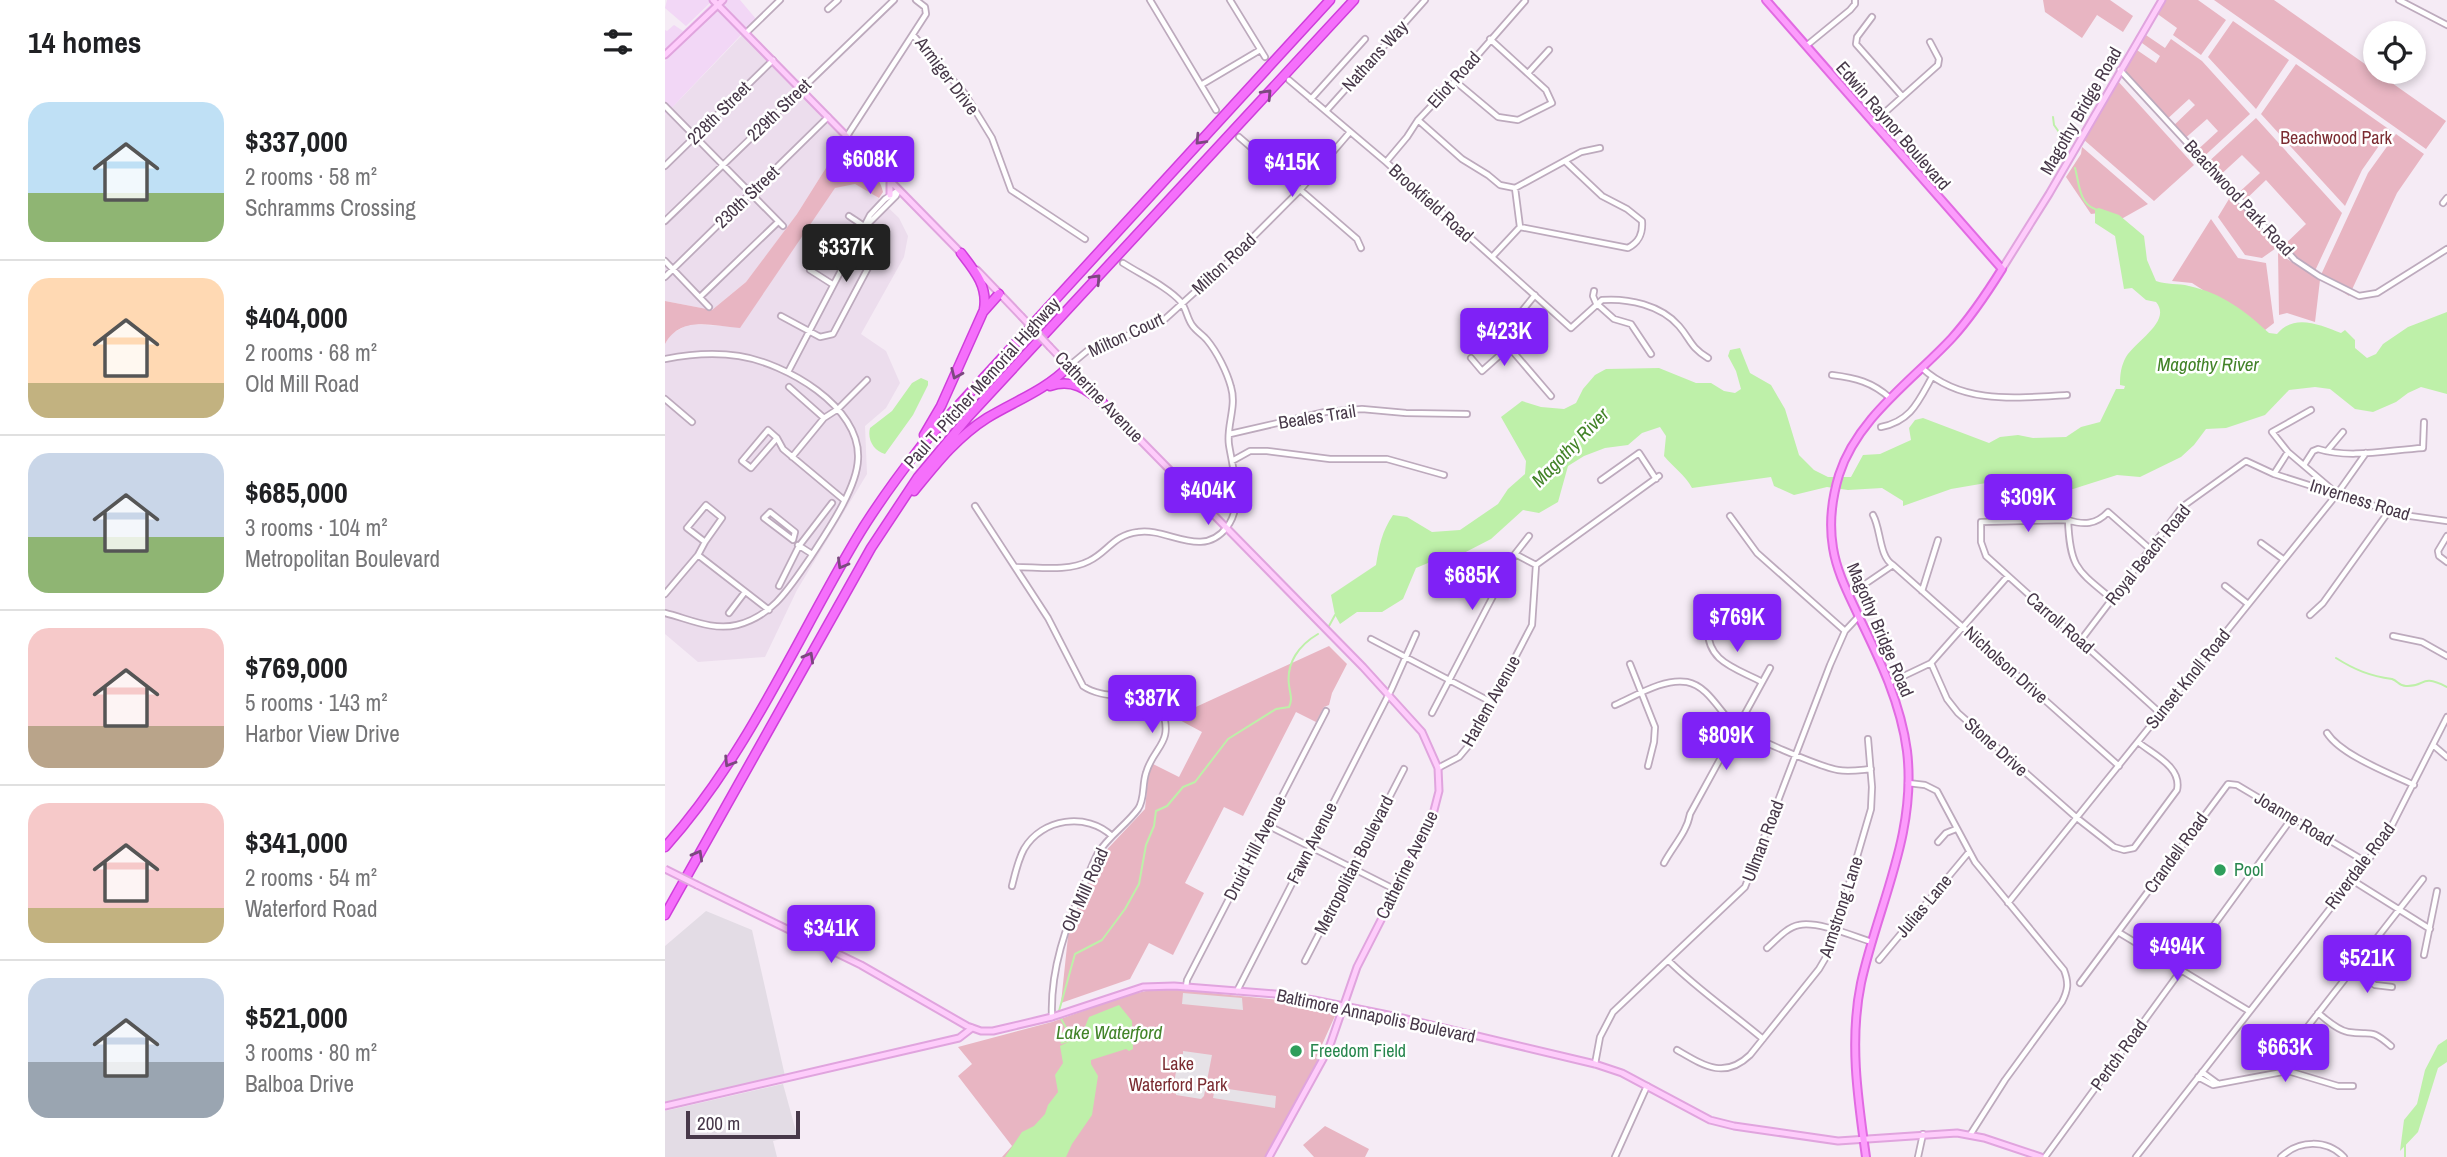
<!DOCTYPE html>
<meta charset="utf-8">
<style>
body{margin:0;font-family:"Archivo Narrow",sans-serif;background:#f6f6f6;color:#202124;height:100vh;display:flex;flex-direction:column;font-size:26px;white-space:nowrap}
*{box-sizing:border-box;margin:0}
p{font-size:23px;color:#757577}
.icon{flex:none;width:38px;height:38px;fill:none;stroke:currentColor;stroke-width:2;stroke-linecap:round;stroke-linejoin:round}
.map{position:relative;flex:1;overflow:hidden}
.details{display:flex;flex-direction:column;background:#fff;width:665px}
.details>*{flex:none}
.tools{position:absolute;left:1698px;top:21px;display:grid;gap:14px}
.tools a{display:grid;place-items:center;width:63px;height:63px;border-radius:50%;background:#fff;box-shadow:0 4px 10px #0003;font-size:35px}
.scale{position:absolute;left:21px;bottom:18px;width:114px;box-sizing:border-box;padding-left:7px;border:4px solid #473849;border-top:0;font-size:19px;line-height:24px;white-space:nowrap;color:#473849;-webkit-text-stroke:5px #fff;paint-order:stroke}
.price{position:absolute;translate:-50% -60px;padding:0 16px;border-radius:7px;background:#7f21f6;color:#fff;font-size:23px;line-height:46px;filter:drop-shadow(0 2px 4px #0008)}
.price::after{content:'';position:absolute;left:50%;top:42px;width:21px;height:16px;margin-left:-10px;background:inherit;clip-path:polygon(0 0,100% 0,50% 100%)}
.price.active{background:#222;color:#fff}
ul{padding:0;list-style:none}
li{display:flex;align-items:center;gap:21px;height:175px;padding:0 28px}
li+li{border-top:2px solid #e0e0e0}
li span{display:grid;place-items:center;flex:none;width:196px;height:140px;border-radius:21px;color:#555}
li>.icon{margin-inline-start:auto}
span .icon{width:84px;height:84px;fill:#fffc;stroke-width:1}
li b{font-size:30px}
h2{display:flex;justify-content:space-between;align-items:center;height:84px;padding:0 28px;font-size:30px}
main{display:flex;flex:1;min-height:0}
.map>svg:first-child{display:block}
.residential{fill:#ecdded}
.commercial{fill:#f2d7f6}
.industrial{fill:#e3dce5}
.green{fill:#e8b5c2}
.parking{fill:#e6e2e7}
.water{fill:#bef0a9}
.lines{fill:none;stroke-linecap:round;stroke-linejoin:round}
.stream{stroke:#bef0a9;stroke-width:2}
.street-casing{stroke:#bdaabd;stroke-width:8}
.secondary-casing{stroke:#e0a4de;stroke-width:9}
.primary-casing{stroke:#e16be2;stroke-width:10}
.highway-casing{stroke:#cf3edb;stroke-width:11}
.street{stroke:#fff;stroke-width:4.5}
.secondary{stroke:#feccfb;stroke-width:5}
.primary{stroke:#fc9cfc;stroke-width:6}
.highway{stroke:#f56ffb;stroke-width:8}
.secondary-bridge-casing{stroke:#e0a4de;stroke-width:9;stroke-linecap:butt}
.secondary-bridge{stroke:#feccfb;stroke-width:5}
.oneway{stroke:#7b487e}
.leisure-dot{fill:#2e9e5b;stroke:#fff;stroke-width:2.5}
.labels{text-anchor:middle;stroke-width:5;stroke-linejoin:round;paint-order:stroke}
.street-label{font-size:18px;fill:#473849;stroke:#fff}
.park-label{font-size:18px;fill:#7b2c32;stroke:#fff}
.leisure-label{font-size:18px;fill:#27864d;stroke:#fff;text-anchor:start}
.water-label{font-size:19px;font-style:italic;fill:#428328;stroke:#fff}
</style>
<main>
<section class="details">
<h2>14 homes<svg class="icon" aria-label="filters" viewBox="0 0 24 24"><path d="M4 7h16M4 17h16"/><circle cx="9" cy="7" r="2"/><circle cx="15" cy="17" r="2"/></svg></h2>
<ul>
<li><span style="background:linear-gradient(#bfe0f5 65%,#8fb573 0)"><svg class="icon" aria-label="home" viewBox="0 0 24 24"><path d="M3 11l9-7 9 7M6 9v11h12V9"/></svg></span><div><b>$337,000</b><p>2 rooms · 58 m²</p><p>Schramms Crossing</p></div></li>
<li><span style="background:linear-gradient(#ffd9b3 75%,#c2b280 0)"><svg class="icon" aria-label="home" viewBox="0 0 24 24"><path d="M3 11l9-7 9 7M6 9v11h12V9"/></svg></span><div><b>$404,000</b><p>2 rooms · 68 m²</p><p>Old Mill Road</p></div></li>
<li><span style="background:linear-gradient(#c9d6e8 60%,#8fb573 0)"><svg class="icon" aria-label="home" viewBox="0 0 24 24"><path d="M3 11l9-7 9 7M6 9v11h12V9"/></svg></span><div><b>$685,000</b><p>3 rooms · 104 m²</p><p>Metropolitan Boulevard</p></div></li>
<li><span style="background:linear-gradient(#f6c9c9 70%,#b9a48a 0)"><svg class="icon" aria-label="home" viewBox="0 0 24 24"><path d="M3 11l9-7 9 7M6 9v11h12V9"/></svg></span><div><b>$769,000</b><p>5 rooms · 143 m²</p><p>Harbor View Drive</p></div></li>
<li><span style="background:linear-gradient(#f6c9c9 75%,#c2b280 0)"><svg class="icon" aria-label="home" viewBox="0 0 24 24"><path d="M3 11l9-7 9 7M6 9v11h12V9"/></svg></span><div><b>$341,000</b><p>2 rooms · 54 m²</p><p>Waterford Road</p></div></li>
<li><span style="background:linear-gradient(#c9d6e8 60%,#9aa5b1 0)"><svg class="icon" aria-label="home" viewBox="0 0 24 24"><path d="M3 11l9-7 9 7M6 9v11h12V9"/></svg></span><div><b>$521,000</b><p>3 rooms · 80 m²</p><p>Balboa Drive</p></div></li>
</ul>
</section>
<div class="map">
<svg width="1782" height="1157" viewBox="0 0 1782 1157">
<rect width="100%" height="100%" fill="#f5ebf5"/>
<path class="residential" d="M78 34 174 133 176 144 132 214 81 282 47 310 0 301V115Z
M190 184 209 194 234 218 243 236 239 257 196 334 221 351 235 383 221 408 200 426 202 474 132 590 100 657 33 662 0 634V344L6 334 24 324 75 327 170 187Z"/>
<path class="commercial" d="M2 0H46L47 1 21 26 0 8Z
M50 0H75L91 19 0 115V61L6 55 3 49 0 51V30L2 31 9 25 18 31Z"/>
<path class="industrial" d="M41 911 87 930 120 1076 0 1102V946Z
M118 1084 132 1135 108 1141 112 1157H0V1111Z"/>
<path class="green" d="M1378 0H1445L1468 16 1458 32 1432 15 1417 38 1380 12Z
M1493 0H1533L1561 20 1536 55 1508 35 1512 28 1487 10Z
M1549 0H1609L1781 121 1761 149Z
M1568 21 1624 60 1591 109 1543 57Z
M1475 31 1500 48 1506 39 1537 61 1585 114 1534 161 1528 154 1553 131 1542 119 1517 141 1505 129 1530 105 1524 99 1499 122 1455 71 1454 66 1466 46 1491 63 1495 56 1470 38Z
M1631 64 1725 130 1697 170 1680 206 1596 114Z
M1451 79 1529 165 1489 201 1418 139V129L1446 80Z
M1591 118 1677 213 1649 273 1616 248 1641 224 1601 180 1576 204 1614 246 1597 258 1580 255 1553 217 1567 194 1570 196 1595 173 1577 155 1552 178 1540 165Z
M1731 134 1759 154 1732 193 1684 296 1655 277 1703 173Z
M176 144C192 151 215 175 218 192L214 198 190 184 170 188 75 328C46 326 16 315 0 344V301L47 310 81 282 132 214Z
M1417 147 1483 204 1451 222 1442 212 1426 214 1401 177 1416 154Z
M1546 219 1573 258 1601 263 1609 323 1600 330 1527 283 1507 281Z
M1613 253 1655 280 1650 322 1622 313 1614 315Z
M664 646 682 664 667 693 664 705 659 707 651 722 631 712 578 816 559 807 520 883 539 893 508 955 484 943 465 979 396 1003 404 927 419 897 433 859 480 809 484 768 486 763 514 777 537 732 509 717Z
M485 990H517L653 1004 654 1006 666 1009 670 1016 651 1058 653 1060 600 1157H337L347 1146 293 1076 307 1064 293 1047 387 1022 460 996Z
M660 1126 704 1149 700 1157H649L638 1145Z"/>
<path class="parking" d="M518 993 577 998 578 1010 517 1004Z
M518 1051 547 1055 539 1096 536 1099 511 1095V1090L508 1089 514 1054H518Z
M550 1087 611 1096 610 1108 548 1098Z"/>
<path class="water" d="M1434 208 1454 215 1479 236 1482 260 1491 281C1502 285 1513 283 1524 286 1557 293 1580 311 1604 333L1612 334C1629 313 1655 325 1676 333L1680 330 1690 340V348L1702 358 1711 354 1718 344 1743 327 1782 312V394L1756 387 1743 393 1731 402 1708 412 1690 409 1665 389 1650 387 1624 390 1600 415 1561 428 1541 429 1529 445 1516 457 1475 477 1452 475 1408 489H1379L1349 494 1334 477 1321 483 1286 489 1238 506V501L1217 488 1183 490 1162 487 1129 495 1109 486 1106 477 1027 488C1020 475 1008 467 999 456L1001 436 995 427 977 433 963 445 940 448 919 456 903 466 893 502 874 513 858 510 826 539 793 556 775 558 751 568 738 599 717 612H692L675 624 670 615 666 595 711 565C714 546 717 531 728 515L742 517 767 532 795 530 833 504 843 489 860 474 861 461 836 417 857 401 876 407 899 409 911 403 918 389 930 375 941 369 994 368 1031 383H1046L1059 391 1070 393 1076 389 1071 371 1063 356 1065 350 1075 348 1085 373 1106 385 1120 409 1134 455 1149 470 1163 477H1186L1198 455 1215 454 1246 440 1244 428 1250 420 1258 418 1324 443 1335 437 1353 435 1368 438 1401 437 1416 427 1435 422 1451 389H1459L1460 386 1455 385C1455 374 1456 366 1461 357 1472 340 1507 321 1491 302L1481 300 1467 288 1459 289 1450 236 1430 223V209Z
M256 378 263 381V385L248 415 220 454C209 451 202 440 205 428L227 411 247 383Z
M454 1005 467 1021 468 1049 464 1051 461 1049 426 1060V1064L433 1076 427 1115 407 1144 401 1157H340L357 1132 369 1126 380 1114 383 1105 393 1092 390 1075 398 1063 395 1046 403 1042 396 1044 394 1034 406 1029 410 1040 415 1039 424 1017Z
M1782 1039V1062L1773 1068 1753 1132 1735 1151 1739 1120 1752 1104 1760 1070 1773 1045Z"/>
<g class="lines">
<path class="stream" d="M1388 117 1389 125 1401 142
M1410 168C1414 182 1414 204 1430 209
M664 626 670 615
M1671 658C1690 670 1705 676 1727 679 1733 681 1734 686 1741 686 1762 687 1754 673 1782 687
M394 1011 410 954 437 940 460 909 474 884 481 845 489 826 491 811 502 806 518 787 530 782 563 739 611 709 624 707C628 698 625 695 624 685 621 663 634 645 653 634
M395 1017 403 1031
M1740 1157V1144"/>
<defs>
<path id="street" d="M485 0 551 110
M565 0 600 57
M1734 0 1782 25
M163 9 173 0
M1207 17 1192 37 1191 44 1237 96
M81 33 115 0
M248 35 300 94 327 138 346 190 420 239
M1141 46 1185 10 1190 4V0
M1455 70 1630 260 1654 276 1694 296 1712 293 1782 249
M863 73 884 50
M624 80 721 162 906 328 937 300C963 298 996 305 1014 326 1026 340 1025 347 1043 358
M790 81 833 117 853 120 887 103 881 90 825 39
M536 85 595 50
M646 99 700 39
M0 106 118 226
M661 111 760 0
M753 120 797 159 823 175 835 185 850 188 916 152 935 148
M1208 123 1273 65 1274 59 1265 42
M182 136 261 14 260 7 251 0
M574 137 692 239 696 248
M721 162 742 137 753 120 790 81 860 1
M0 166 108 60
M850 188 855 227
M1778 203 1782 198
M0 221 229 0
M203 224 231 196 234 190
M827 257 855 227 963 248C974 242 978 234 977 221L962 209 937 196 901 162
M0 261 44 307
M145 270 167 284
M0 277 163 117
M929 291 928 296 931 303 949 319 966 324 986 354
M35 297 113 222
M116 316 155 337 168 334 214 247C211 232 197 225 184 216
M844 347 886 396
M806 358 817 371 844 347V327L870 295
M0 359C25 354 49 352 74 356 120 363 196 406 193 459 192 489 161 533 145 558 125 587 108 616 72 625 48 631 24 619 0 613
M404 366 422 351 443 342 482 329 500 319 563 262 636 189 685 132
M1257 368C1297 405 1352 398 1402 395
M123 372 205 215 220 199 234 190
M1167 375C1191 378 1207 382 1225 398
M124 387 159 418
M0 399 27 422
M1646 410 1607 432 1623 452 1670 492
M1216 427C1246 421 1253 402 1267 377
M103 430 112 438 86 468 77 461Z
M565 434 660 412 697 409 741 413 802 414
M112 438 118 449 179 500
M1662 451 1678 432
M127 457 159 418 173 409 202 380
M567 461 585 451H602L665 459H722L779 475
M1639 465 1648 451 1653 449C1685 459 1724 450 1758 448L1759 422
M1609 474 1738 515 1782 521
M936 480 974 453 991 479
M41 505 57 518 40 542 22 528Z
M310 506 383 618 418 686C441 702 474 690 497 709 509 745 489 745 481 773 477 785 480 799 473 809 461 825 444 836 433 853 428 862 424 873 420 883 401 925 385 970 387 1017
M105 512 130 532 128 540 99 518Z
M1065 516 1092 553 1180 631
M1403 520C1405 568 1412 570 1447 599
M1782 536 1773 551 1774 556 1782 562
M1596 543 1618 559
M133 545 147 554
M1485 549 1443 512C1431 525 1418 525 1403 520L1316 522V542L1321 556 1495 713
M850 554 871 565
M33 555 104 610
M871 565 994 476
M1228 565 1454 766
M351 567C373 567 403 572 424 561 443 552 448 535 473 532 502 527 537 560 562 527 579 505 568 470 564 445 561 426 572 407 566 387 562 372 552 352 542 340 538 335 531 331 527 325 522 318 521 308 516 302 503 287 475 274 458 263
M114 586 134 546 167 503
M1560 586 1583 604
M1257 591 1273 540
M0 594 33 555 40 542
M1184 595 1228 565C1214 557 1216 529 1208 515
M64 613 80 592
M1645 615 1658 603 1724 511
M1043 627C1041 662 1071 668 1097 682
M1728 636 1757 642 1782 656
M706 639 828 703
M1416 640 1517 507 1581 461 1609 474 1623 452
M1266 663 1282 699 1293 713 1412 818 1449 847 1459 850 1469 848 1512 790C1517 767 1489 755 1473 742
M965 664 990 727 989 742 983 766
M1224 683 1266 663 1342 577
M950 705C971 696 998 678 1022 682 1043 686 1054 711 1069 725 1081 736 1156 767 1173 770 1184 772 1195 770 1206 769
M767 713 850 554 864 536
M1662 733C1676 755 1724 773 1749 785
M1768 745 1782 757
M773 768 794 757 805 744 867 625 871 565
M1243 783 1260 785 1272 791 1310 862 1399 970C1404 983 1403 990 1397 1002L1340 1080 1305 1135
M602 825 731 890
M1273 842 1281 833 1291 829
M999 863C1008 846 1022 832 1025 814L1105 668
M1687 880 1765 929
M347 886C350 874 353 860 359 849 377 818 422 812 447 836
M1343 903 1672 494 1701 453
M1453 932 1584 1011
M1102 948C1111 940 1122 927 1134 925 1153 921 1188 936 1207 942
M1759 955 1772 891
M1003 960C1032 989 1066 1012 1098 1039
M1214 960 1304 852
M640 961 739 769
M1687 970 1710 985 1727 987
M1415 983 1563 784 1572 785 1701 862
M521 987 522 980 661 711
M572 991 726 690 751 634
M1653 1013C1662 1020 1672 1030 1683 1032 1707 1036 1704 1027 1726 1046
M1012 1050C1038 1065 1059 1080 1085 1055L1154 969 1164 952 1206 809 1207 787 1203 739
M930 1064 935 1037 948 1012 1080 887 1165 665 1180 631 1194 616
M1623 1071 1622 1060 1626 1048 1758 879
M1537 1072 1552 1083
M1533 1077 1548 1085 1623 1071 1673 1086H1688
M950 1157 982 1086
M1253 1157 1258 1134
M1380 1157 1627 818
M1471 1157 1721 837 1782 717
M1616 1157C1634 1140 1661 1139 1679 1157"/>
<path id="secondary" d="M48 0 298 255
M0 55 58 0
M225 195V183
M1337 269 1384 194 1497 0
M312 270 356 316
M385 347 429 393
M438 402 698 667 757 732 773 768 774 791 766 822 692 967 664 1048 604 1157
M32 885 196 965 302 1026 316 1031H328L387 1017 478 987 509 986 610 994 649 1000 733 1017 930 1064 957 1073 1045 1120 1069 1126 1173 1141 1292 1133 1319 1138 1376 1157
M0 1106 294 1038 307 1028"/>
<path id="primary" d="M1101 0 1337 269C1322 293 1306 317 1287 338 1248 380 1192 418 1174 475 1167 498 1164 524 1168 548 1172 573 1184 595 1194 617 1215 660 1236 704 1242 751 1252 834 1213 905 1196 983 1184 1041 1193 1100 1201 1157"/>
<path id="highway" d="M296 253C309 270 323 286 319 309
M385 386C408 378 422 390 438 403
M259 435 276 406 318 312 334 294
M249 491C271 464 292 437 322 418 350 401 381 390 404 366
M0 847C81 757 129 644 190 541 210 507 233 476 257 445L665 0
M0 915 206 548 253 477 304 416 689 0"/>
</defs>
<use href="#street" class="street-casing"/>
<use href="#secondary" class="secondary-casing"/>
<use href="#primary" class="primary-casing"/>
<use href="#highway" class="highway-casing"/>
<use href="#street" class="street"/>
<use href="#secondary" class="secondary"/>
<use href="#primary" class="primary"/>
<use href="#highway" class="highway"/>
<defs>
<path id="secondary-bridge" d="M356 316 385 347
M0 869 32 885"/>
</defs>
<use href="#secondary-bridge" class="secondary-bridge-casing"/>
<use href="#secondary-bridge" class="secondary-bridge"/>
</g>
<defs><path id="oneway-chevron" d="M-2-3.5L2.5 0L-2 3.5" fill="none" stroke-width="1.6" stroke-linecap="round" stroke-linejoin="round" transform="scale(1.75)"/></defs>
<g class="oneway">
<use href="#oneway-chevron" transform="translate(602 94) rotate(-47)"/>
<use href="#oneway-chevron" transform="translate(535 140) rotate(133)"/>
<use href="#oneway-chevron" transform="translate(431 279) rotate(-47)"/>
<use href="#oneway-chevron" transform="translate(291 374) rotate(114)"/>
<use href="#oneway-chevron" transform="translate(177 564) rotate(120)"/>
<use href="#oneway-chevron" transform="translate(144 657) rotate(-61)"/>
<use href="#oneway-chevron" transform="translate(64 762) rotate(122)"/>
<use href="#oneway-chevron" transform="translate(33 855) rotate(-61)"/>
</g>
<g class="leisure-dot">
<circle cx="1555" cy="870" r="7"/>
<circle cx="631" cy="1051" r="7"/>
</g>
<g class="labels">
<g class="street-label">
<text transform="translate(710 56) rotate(-48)" y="6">Nathans Way</text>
<text transform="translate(282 76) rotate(53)" y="6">Armiger Drive</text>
<text transform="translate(789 80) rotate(-48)" y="6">Eliot Road</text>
<text transform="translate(114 110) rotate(-44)" y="6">229th Street</text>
<text transform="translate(1416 111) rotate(-60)" y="6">Magothy Bridge Road</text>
<text transform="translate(54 113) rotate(-45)" y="6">228th Street</text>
<text transform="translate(1228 126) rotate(49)" y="6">Edwin Raynor Boulevard</text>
<text transform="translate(82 197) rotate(-44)" y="6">230th Street</text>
<text transform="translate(1574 198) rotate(47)" y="6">Beachwood Park Road</text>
<text transform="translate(766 203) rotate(42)" y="6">Brookfield Road</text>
<text transform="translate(559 264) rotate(-43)" y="6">Milton Road</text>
<text transform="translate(461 335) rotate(-25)" y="6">Milton Court</text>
<text transform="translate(317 383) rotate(-48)" y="6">Paul T. Pitcher Memorial Highway</text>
<text transform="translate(434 397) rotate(46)" y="6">Catherine Avenue</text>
<text transform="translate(652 417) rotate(-9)" y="6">Beales Trail</text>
<text transform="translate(1695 500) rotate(17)" y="6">Inverness Road</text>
<text transform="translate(1483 555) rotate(-51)" y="6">Royal Beach Road</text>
<text transform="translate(1395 623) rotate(41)" y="6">Carroll Road</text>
<text transform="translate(1215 630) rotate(67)" y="6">Magothy Bridge Road</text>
<text transform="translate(1341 665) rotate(42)" y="6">Nicholson Drive</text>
<text transform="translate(1523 679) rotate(-51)" y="6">Sunset Knoll Road</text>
<text transform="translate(826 701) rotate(-61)" y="6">Harlem Avenue</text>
<text transform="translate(1331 747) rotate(42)" y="6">Stone Drive</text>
<text transform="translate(1629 819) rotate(31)" y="6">Joanne Road</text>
<text transform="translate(1098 841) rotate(-69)" y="6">Ullman Road</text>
<text transform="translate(647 843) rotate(-63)" y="6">Fawn Avenue</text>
<text transform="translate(590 848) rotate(-63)" y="6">Druid Hill Avenue</text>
<text transform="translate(1511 853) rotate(-54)" y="6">Crandell Road</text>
<text transform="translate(689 865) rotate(-63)" y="6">Metropolitan Boulevard</text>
<text transform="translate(742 865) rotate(-64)" y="6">Catherine Avenue</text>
<text transform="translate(1695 866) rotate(-53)" y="6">Riverdale Road</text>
<text transform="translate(420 890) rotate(-66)" y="6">Old Mill Road</text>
<text transform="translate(1259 906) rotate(-50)" y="6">Julias Lane</text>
<text transform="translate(1176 907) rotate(-72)" y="6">Armstrong Lane</text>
<text transform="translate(711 1016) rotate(12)" y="6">Baltimore Annapolis Boulevard</text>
<text transform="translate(1454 1055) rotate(-54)" y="6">Pertch Road</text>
</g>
<g class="park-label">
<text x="1671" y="144">Beachwood Park</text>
<text x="513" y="1070">Lake<tspan x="513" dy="21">Waterford Park</tspan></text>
</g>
<g class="leisure-label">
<text x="1569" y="876">Pool</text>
<text x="645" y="1057">Freedom Field</text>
</g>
<g class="water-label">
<text x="1543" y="371">Magothy River</text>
<text transform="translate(905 447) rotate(-46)" y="7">Magothy River</text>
<text x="444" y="1039">Lake Waterford</text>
</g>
</g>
</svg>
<div class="tools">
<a><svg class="icon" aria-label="locate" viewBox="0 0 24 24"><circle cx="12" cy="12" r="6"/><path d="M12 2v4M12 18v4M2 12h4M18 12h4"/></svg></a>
</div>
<div class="scale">200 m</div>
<b class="price" style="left:205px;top:196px">$608K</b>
<b class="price" style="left:627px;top:199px">$415K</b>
<b class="price active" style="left:181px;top:284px">$337K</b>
<b class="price" style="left:839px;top:368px">$423K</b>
<b class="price" style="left:543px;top:527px">$404K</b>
<b class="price" style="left:1363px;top:534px">$309K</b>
<b class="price" style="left:807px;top:612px">$685K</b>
<b class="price" style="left:1072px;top:654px">$769K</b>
<b class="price" style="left:487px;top:735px">$387K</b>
<b class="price" style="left:1061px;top:772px">$809K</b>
<b class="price" style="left:166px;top:965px">$341K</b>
<b class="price" style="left:1512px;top:983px">$494K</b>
<b class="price" style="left:1702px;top:995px">$521K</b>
<b class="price" style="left:1620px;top:1084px">$663K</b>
</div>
</main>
